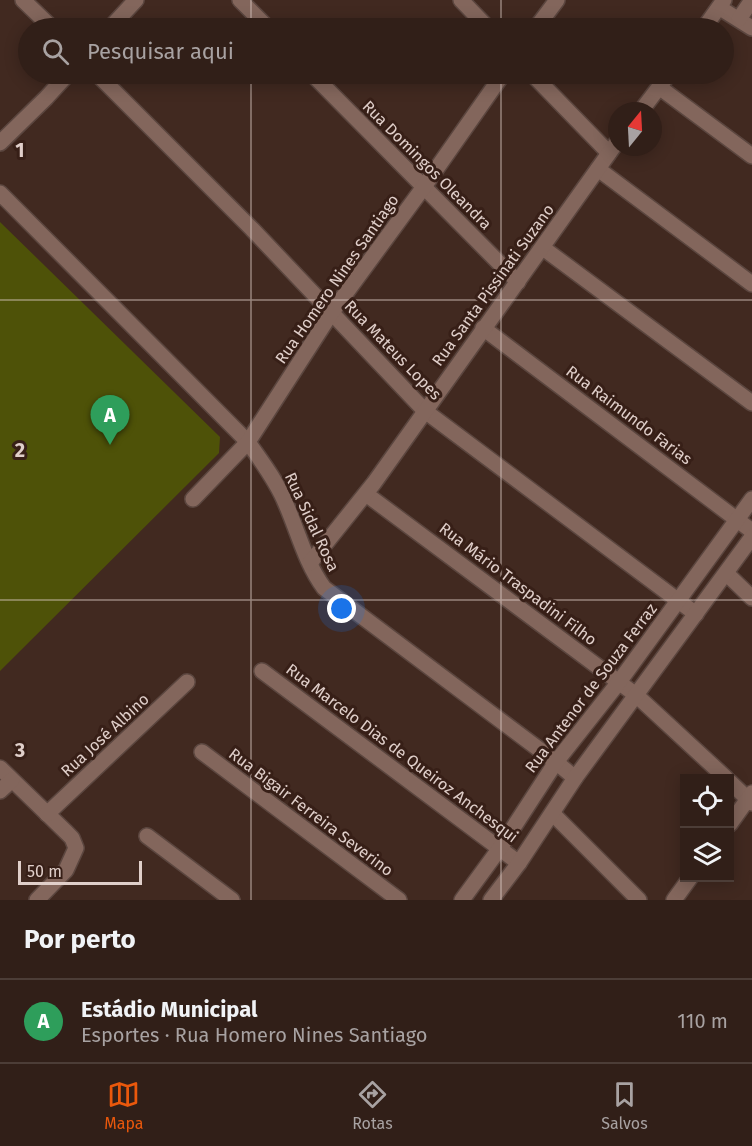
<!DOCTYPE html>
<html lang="pt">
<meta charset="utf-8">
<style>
body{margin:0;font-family:"Fira Sans",sans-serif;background:#392721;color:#f1f3f6}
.controls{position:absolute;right:18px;bottom:18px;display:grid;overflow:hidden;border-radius:0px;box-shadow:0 3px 15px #0003}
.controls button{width:54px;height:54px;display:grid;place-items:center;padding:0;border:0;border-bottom:2px solid #4c3d37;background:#311f18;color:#f1f3f6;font:30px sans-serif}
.compass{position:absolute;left:608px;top:102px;width:54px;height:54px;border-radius:50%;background:#311f18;box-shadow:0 3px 15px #0003;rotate:18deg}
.scale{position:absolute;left:18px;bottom:15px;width:124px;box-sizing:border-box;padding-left:6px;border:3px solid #e0cfca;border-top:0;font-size:16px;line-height:21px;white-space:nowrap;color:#e0cfca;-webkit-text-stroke:4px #371f17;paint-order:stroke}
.you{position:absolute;left:342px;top:609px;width:21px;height:21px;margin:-15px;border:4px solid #fff;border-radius:50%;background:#1a73e8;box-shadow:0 0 0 9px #1a73e833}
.badge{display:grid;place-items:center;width:39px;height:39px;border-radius:50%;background:#ea580c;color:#fff;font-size:20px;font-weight:700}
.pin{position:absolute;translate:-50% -50px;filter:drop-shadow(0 2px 3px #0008)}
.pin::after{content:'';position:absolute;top:32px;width:21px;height:18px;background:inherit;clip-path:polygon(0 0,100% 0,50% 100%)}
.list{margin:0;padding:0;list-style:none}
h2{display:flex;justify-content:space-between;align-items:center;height:78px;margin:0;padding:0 24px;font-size:26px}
h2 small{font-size:20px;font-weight:400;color:#a8a2a2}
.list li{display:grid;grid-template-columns:39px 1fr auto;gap:18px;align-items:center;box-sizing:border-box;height:84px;padding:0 24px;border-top:2px solid #4c3d37}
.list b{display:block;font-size:22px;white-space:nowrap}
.list p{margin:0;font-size:20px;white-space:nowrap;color:#a8a2a2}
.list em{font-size:20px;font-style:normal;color:#a8a2a2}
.icon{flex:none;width:33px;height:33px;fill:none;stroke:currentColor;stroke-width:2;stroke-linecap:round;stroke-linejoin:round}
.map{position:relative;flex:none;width:752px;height:900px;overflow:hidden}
.search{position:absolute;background:#311f18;box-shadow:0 3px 15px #0003;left:18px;right:18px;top:18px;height:66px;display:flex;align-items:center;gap:15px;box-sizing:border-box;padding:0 21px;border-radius:33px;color:#a8a2a2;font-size:22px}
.sheet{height:162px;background:#311f18}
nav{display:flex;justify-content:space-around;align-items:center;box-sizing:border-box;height:84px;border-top:2px solid #4c3d37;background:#311f18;font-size:16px;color:#a8a2a2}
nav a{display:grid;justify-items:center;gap:3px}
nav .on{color:#ea580c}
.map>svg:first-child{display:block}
.green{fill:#4e5208}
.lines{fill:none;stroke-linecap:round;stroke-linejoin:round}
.minor-casing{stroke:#5b463f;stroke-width:18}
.minor{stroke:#83665c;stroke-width:15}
.grid{fill:none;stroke:#e0cfca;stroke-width:1.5;stroke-opacity:0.55}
.labels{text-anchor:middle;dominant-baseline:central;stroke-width:6;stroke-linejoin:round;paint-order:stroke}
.street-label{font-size:16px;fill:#e0cfca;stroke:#371f17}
.grid-label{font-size:20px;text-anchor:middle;font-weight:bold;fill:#e0cfca;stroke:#371f17;stroke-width:6;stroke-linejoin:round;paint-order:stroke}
</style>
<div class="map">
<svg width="752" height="900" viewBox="0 0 752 900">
<rect width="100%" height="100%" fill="#412920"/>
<path class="green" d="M0,222L220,437L219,453L0,671Z"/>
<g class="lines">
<g class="minor-casing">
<g id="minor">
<path d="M23,0L52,28"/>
<path d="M240,0L268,28"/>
<path d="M461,0L488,28"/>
<path d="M720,8L752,28"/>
<path d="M739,19L752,0"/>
<path d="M110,28L136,0"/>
<path d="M536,28L557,0"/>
<path d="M704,28L724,0"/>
<path d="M97,74L252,229L425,411L696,614"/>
<path d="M312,74L518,282"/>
<path d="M532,74L609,153"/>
<path d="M659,87L752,156"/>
<path d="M641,111L669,74"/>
<path d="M0,143L46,98L68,74"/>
<path d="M598,169L752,284"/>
<path d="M0,193L248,442C261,461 276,480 285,502C298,531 305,562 324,588L556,762L575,778"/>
<path d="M543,248L752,403"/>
<path d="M483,328L752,531"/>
<path d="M366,494L636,695L726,778"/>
<path d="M193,499L248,442L332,312L423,188L503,74"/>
<path d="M310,563L374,483L617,142"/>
<path d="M727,574L752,598"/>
<path d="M262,671L519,863"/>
<path d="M202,752L399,900"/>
<path d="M0,768L66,832L72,838L76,848L66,870L37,900"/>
<path d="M730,782L752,803"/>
<path d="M0,791L12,780"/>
<path d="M47,814L187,682"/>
<path d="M553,814L639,900"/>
<path d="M730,824L752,793"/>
<path d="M147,836L232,900"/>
<path d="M462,900L500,848L556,762L619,682L752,499"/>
<path d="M491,900L519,863L575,778L752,537"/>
<path d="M674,900L690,878"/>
</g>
</g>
<use href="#minor" class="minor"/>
</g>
<path class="grid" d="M251,0V28M501,0V28M251,74V900M501,74V900M0,300H752M0,600H752"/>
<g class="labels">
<g class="street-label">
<text transform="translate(427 165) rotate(45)">Rua Domingos Oleandra</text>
<text transform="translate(337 279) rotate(-55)">Rua Homero Nines Santiago</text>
<text transform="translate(493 285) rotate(-54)">Rua Santa Pissinati Suzano</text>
<text transform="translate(393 350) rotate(46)">Rua Mateus Lopes</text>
<text transform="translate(629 415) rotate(37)">Rua Raimundo Farias</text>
<text transform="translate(312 522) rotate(65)">Rua Sidal Rosa</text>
<text transform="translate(518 584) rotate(37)">Rua Mário Traspadini Filho</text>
<text transform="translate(591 688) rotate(-53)">Rua Antenor de Souza Ferraz</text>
<text transform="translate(105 735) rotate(-43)">Rua José Albino</text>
<text transform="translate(402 753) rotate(37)">Rua Marcelo Dias de Queiroz Anchesqui</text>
<text transform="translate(311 812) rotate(37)">Rua Bigair Ferreira Severino</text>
</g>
</g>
<g class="grid-label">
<text x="20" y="157">1</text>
<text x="20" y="457">2</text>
<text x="20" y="757">3</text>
</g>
</svg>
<div class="controls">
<button><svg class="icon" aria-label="locate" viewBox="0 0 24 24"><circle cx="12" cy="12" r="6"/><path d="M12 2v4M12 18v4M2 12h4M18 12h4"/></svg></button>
<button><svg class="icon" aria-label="layers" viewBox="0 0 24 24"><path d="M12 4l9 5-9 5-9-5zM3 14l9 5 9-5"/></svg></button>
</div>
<svg class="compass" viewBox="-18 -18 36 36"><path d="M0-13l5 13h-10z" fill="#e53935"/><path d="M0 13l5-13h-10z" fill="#a8a2a2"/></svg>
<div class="scale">50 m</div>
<div class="you"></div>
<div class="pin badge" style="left:110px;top:445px;background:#2e9e5b">A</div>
<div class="search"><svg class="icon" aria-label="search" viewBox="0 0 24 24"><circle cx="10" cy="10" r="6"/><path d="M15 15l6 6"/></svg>Pesquisar aqui</div>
</div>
<section class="sheet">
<h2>Por perto<small></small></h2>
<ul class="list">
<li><span class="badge" style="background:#2e9e5b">A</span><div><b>Estádio Municipal</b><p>Esportes · Rua Homero Nines Santiago</p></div><em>110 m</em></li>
</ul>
</section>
<nav>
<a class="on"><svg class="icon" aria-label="map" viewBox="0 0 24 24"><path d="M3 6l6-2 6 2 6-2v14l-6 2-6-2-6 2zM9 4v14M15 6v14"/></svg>Mapa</a>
<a><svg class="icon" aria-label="directions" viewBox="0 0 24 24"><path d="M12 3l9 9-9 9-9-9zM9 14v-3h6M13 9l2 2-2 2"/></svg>Rotas</a>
<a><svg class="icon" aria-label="saved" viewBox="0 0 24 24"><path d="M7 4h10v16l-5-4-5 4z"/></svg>Salvos</a>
</nav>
